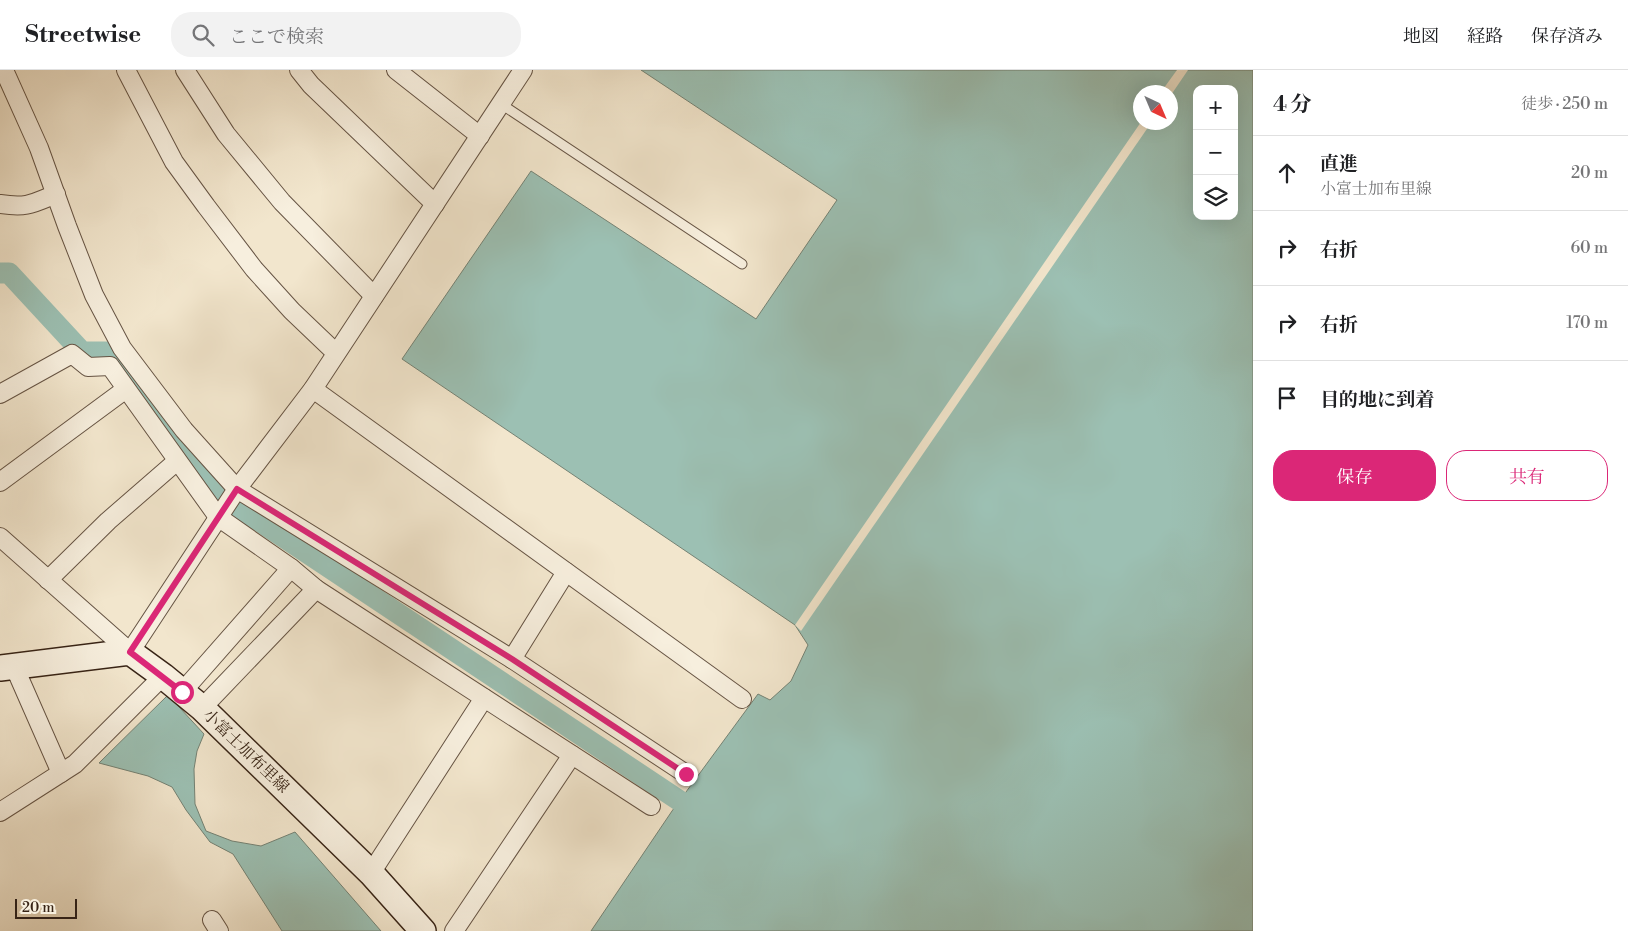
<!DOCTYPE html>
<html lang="ja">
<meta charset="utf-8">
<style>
body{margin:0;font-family:"Libre Bodoni","Noto Serif JP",serif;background:#f2f2f2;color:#202124}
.controls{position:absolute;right:15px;top:15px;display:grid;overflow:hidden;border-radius:10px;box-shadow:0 5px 20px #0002}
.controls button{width:45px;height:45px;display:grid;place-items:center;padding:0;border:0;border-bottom:1px solid #e0e0e0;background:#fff;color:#202124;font:25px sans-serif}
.compass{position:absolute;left:1133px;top:15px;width:45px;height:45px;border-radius:50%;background:#fff;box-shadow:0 5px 20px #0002;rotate:136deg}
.scale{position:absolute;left:15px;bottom:12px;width:62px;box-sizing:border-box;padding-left:5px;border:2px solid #382416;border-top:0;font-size:14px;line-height:18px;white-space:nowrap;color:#382416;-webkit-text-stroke:4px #f7efde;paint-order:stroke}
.stop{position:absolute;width:15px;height:15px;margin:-11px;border:4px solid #db2777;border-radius:50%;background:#fff}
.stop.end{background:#db2777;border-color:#fff;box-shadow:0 1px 5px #0008}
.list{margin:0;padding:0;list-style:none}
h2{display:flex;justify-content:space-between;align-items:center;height:65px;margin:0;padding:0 20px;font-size:21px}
h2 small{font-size:16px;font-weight:400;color:#757577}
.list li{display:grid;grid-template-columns:32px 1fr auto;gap:15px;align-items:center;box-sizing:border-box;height:75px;padding:0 20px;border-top:1px solid #e0e0e0}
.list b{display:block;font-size:19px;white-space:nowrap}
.list p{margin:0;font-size:16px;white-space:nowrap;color:#757577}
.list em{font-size:16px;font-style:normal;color:#757577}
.actions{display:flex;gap:10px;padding:15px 20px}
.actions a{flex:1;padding:11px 0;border:1px solid #db2777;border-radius:20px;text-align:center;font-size:18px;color:#db2777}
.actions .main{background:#db2777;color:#fff}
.icon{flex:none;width:28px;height:28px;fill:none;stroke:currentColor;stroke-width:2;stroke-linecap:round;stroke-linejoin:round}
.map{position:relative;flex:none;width:1253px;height:861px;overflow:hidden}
header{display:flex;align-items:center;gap:30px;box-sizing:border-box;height:70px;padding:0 25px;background:#fff;border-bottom:1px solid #e0e0e0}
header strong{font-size:24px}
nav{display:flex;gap:28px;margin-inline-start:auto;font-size:18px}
.search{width:350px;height:45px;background:#f2f2f2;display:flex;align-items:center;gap:12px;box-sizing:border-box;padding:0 18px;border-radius:20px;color:#757577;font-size:19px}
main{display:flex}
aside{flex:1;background:#fff}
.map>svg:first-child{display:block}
.water{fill:#9cc0b3;stroke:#748274;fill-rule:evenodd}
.pier{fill:#f2e6cd}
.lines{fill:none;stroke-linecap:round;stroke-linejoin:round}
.canal{stroke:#9cc0b3;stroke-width:21}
.service-casing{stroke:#665444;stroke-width:11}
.minor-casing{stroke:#665444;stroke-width:20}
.secondary-casing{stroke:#382416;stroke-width:28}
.service{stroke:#f7efde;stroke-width:9}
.minor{stroke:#f7efde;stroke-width:18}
.secondary{stroke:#f7efde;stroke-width:25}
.route{stroke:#db2777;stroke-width:6}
.labels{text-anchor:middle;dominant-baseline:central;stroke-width:4.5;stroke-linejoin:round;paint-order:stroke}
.street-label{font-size:16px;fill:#382416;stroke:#f7efde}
</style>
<header>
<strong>Streetwise</strong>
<div class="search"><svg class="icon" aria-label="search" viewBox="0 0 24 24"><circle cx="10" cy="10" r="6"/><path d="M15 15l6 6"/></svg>ここで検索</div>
<nav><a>地図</a><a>経路</a><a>保存済み</a></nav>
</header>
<main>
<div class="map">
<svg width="1253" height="861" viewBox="0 0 1253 861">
<rect width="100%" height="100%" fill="#f2e6cd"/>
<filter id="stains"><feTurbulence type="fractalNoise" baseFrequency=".004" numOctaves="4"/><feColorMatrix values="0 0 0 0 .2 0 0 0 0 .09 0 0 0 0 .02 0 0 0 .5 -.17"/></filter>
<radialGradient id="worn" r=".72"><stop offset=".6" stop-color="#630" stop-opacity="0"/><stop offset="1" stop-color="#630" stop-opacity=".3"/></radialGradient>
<g class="water">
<path d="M641,0H1253V861H591L672,741L758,624L770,630L791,611L808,575L795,555L402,289L531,101L756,249L837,130ZM1197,19H1234V146H1197ZM1140,22H1170V52H1140Z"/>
<path d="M168,625L204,664L197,681L194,699L195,734L206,761L232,771L261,776L295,762L381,861H282L233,784L210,772L186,740L172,717L148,706L99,693Z"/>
</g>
<g class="pier">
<path d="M1177,0H1188L1171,25L1170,22H1161Z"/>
<path d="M1141,52L1151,53L801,561L795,555Z"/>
</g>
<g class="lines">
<path class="canal" d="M0,203H9L82,282H111L216,424L259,451L692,739"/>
<g class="service-casing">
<path id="service" d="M501,34L742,194"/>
</g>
<g class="minor-casing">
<g id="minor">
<path d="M4,0L39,78L67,156L94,225L122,278L184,360L237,419L512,589L686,704"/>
<path d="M126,0L174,92L206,136L254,199L292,241L336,283"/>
<path d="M185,0L226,64L282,132L374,226"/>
<path d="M299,0L311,15L435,134"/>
<path d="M396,0L480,66"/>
<path d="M0,134C27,138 32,134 56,124"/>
<path d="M313,319L742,629"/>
<path d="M0,324L72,284L88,297L110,296L218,447L291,498L182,622"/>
<path d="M0,412L126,319"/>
<path d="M0,467L130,582L237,419L313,319L523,0"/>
<path d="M291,498L316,519"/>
<path d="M48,510L108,451L177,391"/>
<path d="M512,589L566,502"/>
<path d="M14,596L61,703"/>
<path d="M202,638L316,519L651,736"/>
<path d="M0,742L75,694L163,606"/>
<path d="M371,803L484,628"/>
<path d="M212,850L219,861"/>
<path d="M454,861L572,685"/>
</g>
</g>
<g class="secondary-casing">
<path id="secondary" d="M0,598L130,582L163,606L202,638L371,803L423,861"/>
</g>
<use href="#service" class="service"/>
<use href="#minor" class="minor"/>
<use href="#secondary" class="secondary"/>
</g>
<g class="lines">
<path class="route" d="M182,622L130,582L237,419L512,589L686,704"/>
</g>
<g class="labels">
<g class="street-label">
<text transform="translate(246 681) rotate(44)">小富士加布里線</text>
</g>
</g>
<rect width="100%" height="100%" filter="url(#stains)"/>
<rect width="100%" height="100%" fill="url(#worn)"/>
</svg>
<div class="controls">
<button>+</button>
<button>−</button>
<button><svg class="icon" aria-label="layers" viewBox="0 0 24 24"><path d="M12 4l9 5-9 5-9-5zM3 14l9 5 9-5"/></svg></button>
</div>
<svg class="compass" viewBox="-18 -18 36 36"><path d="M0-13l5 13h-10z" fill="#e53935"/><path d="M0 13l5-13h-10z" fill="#757577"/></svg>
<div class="scale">20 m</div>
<div class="stop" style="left:182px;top:622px"></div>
<div class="stop end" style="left:686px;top:704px"></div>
</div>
<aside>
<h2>4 分<small>徒歩 · 250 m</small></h2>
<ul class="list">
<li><svg class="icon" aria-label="ahead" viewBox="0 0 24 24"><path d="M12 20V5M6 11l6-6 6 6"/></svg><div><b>直進</b><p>小富士加布里線</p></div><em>20 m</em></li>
<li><svg class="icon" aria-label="right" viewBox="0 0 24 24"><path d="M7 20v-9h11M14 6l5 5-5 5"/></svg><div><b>右折</b></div><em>60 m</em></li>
<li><svg class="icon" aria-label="right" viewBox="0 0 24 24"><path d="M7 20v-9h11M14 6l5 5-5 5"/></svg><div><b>右折</b></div><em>170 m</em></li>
<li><svg class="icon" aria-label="arrive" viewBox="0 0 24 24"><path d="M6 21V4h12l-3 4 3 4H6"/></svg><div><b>目的地に到着</b></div></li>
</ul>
<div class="actions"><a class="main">保存</a><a>共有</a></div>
</aside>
</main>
